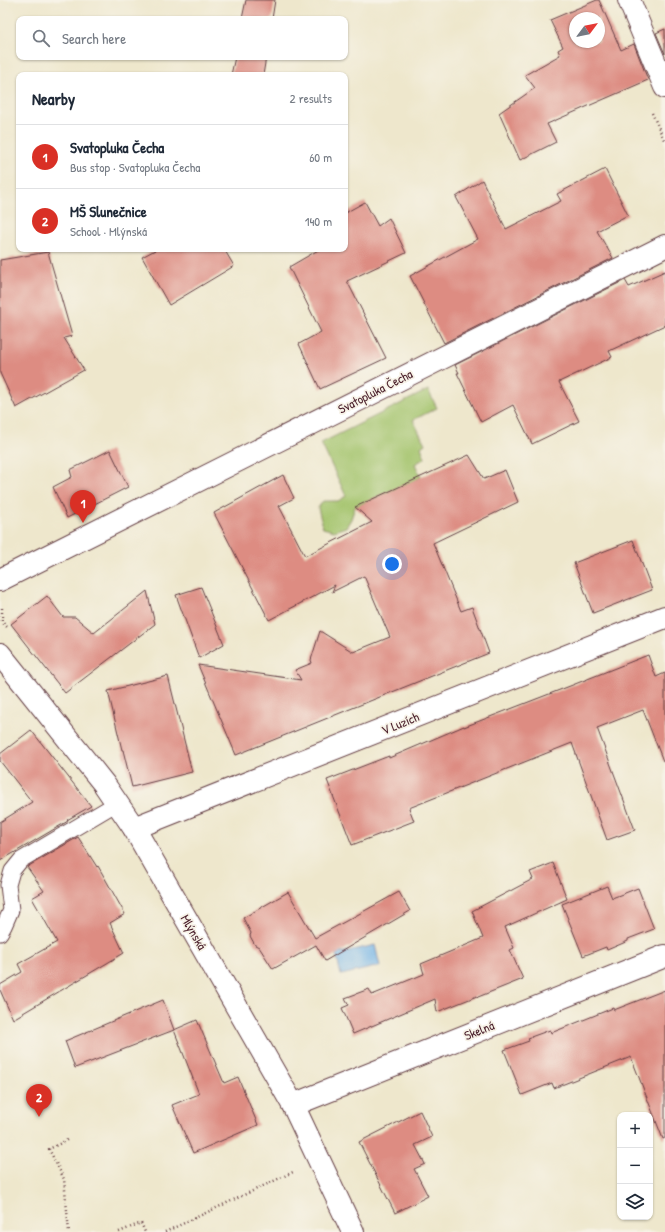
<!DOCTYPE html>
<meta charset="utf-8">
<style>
body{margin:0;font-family:"Patrick Hand",sans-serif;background:#f2f2f3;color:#1f2937}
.controls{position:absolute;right:12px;bottom:12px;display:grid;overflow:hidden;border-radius:8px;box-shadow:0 1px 3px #0004}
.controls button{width:36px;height:36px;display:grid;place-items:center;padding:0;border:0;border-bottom:1px solid #e0e1e3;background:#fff;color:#1f2937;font:20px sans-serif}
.compass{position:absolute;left:569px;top:12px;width:36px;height:36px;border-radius:50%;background:#fff;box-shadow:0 1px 3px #0004;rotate:58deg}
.you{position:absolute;left:392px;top:564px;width:14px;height:14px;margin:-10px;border:3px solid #fff;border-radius:50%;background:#1a73e8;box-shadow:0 0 0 6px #1a73e833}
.badge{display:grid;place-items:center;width:26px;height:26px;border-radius:50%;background:#d93025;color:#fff;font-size:13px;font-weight:700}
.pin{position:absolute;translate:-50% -33px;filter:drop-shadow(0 1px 2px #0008)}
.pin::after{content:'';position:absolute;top:21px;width:14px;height:12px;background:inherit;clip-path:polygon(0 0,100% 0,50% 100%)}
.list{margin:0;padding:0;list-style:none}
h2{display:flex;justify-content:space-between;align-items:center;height:52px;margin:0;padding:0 16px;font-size:17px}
h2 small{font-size:13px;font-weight:400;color:#747a83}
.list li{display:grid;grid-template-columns:26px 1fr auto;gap:12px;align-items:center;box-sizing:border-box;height:64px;padding:0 16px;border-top:1px solid #e0e1e3}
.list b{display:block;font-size:15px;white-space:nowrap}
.list p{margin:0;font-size:13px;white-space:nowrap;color:#747a83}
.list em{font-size:13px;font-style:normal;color:#747a83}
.icon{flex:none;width:22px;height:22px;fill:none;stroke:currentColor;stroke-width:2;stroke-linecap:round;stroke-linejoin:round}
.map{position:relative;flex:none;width:665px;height:1232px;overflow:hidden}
.search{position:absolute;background:#fff;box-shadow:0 1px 3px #0004;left:16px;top:16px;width:332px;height:44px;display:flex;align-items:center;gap:10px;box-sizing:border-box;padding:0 14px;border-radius:8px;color:#747a83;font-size:15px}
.panel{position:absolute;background:#fff;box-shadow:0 1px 3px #0004;left:16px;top:72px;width:332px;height:180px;border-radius:8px}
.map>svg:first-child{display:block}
.green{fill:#a4c46d;stroke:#77724c}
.water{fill:#72b3e6;stroke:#5e6988}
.building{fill:#dd8c82;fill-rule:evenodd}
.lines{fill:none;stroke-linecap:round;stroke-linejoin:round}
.lane-casing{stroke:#633d43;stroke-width:17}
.street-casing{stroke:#633d43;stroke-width:24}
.path{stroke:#633d43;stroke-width:2.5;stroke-dasharray:1 3;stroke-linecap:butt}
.lane{stroke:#fff;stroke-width:15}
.street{stroke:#fff;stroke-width:22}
.labels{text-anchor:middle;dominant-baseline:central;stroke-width:3.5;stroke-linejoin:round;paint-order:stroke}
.street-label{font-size:13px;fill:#4a1f2b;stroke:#f7f3e8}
</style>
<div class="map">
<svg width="665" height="1232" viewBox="0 0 665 1232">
<rect width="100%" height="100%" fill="#f7f3e8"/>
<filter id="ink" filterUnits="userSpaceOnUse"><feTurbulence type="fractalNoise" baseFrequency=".025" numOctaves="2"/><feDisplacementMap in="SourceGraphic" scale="8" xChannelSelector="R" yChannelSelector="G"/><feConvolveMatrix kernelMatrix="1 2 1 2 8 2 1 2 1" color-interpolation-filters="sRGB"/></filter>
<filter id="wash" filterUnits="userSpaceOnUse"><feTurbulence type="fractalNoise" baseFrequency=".012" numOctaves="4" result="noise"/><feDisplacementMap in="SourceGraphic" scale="16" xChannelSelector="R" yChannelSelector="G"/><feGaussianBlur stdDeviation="0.9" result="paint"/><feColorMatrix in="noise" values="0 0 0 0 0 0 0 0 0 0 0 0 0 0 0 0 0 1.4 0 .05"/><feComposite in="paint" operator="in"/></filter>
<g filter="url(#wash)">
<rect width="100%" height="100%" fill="#eee7cc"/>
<path class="green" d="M428,390L437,408L413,420L425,444L421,447L425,458L415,464L421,477L355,507L351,519L346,527L334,531L323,528L318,508L323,501H338L346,496L321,443Z"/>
<path class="water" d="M375,945L380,966L341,975L336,954Z"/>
<g id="blocks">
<g class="building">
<path d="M246,0H275L272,19H242Z"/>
<path d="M597,0H599L621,50L634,44L648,80L547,124L556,142L520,160L499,113L535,88L525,75L560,55L558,50L563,47L550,20ZM575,18H599V42H575Z"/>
<path d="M665,29V54L656,33Z"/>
<path d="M235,57H266L263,75H231Z"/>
<path d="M605,169L628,215L597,231L613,258L444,343L410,276L478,239L456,197L482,180L506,229L561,201L557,194Z"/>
<path d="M365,202L378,226L389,218L406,253L347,281L386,358L320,389L299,344L321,332L289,267L320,249H345V213Z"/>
<path d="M157,249H224L234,266L169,305L142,257Z"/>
<path d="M48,252L72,336L64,338L84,370L16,408L0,373V260Z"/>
<path d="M665,271V325L609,351L612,357L559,382L579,421L532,444L513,405L481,422L457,373H459L455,365L625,280L629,287Z"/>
<path d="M110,450L128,487L67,518L53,487L72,477L70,470Z"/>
<path d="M469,455L484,479L505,470L518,502L433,543L461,611L472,607L489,653L236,755L198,665L301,680L295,670L312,663L311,660L320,631L353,652L390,637L364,576L332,592L335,585L269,620L214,513L283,475L294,498L279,506L305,556L372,522L355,507Z"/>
<path d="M633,540L652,590L593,613L574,563Z"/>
<path d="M201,587L224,644L199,658L176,595Z"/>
<path d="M147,591L155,624L65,693L11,624L47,596L63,617H75L94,633Z"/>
<path d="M648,655L656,677L665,673V761H663L643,710L597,728L635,830L607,840L572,743L409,808L414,821L352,845L327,780L389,756V758L464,726V727L570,686Z"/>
<path d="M168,676L192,772L132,787L123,750H122L108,691Z"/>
<path d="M31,730L91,806L67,820L68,821L0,861V822L32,802L0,761V754Z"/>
<path d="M78,837L97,867L98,866L125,914L110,923L124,953L13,1019L0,990V985L22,972L18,964L57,942L32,898L44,891L27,867Z"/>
<path d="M553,863L567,899L505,927L514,948L510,950L523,979L478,997L477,996L437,1012L435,999L353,1034L342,1008L349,1005L345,998L369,989L372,995L424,974L421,964L483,938L472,911L533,879L530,872Z"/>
<path d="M607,886L612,898L638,888L654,929L628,939V941L607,950L606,947L583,956L562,904Z"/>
<path d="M288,892L315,938L399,892L410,911L325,961L316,945L273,969L259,947L255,945L250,936L251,933L243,918Z"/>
<path d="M665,990V1138L663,1139L631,1057L554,1088L552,1083L522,1095L504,1050L529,1041L528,1038L550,1030L551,1033L613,1008L614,1010Z"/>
<path d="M163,1000L174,1030L75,1068L65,1041Z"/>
<path d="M197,1020L224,1083L238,1077L258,1125L193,1153L172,1105L199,1094L174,1030Z"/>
<path d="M420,1111L432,1137L415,1145L425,1164L414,1169L428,1196L395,1213L359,1142Z"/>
</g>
</g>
</g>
<g filter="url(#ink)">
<use href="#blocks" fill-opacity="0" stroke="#633d43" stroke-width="1"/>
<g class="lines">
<g class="lane-casing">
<path id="lane" d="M0,933L4,926L11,910L8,885L12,871L21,860L117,803"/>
</g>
<g class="street-casing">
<g id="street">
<path d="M629,0L665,87"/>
<path d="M0,580L665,246"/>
<path d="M0,654L104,784L134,828L293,1105L353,1232"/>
<path d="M134,828L665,617"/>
<path d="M293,1105L665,956"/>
</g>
</g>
<g class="path">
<path d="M652,113L665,142"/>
<path d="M2,608V622L7,627"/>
<path d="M67,1140L49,1149L64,1179L69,1232"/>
<path d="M119,1232L141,1223L145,1232"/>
<path d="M165,1232L293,1172"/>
</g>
<use href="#lane" class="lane"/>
<use href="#street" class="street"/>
</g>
</g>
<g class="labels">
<g class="street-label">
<text transform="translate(375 391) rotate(-27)">Svatopluka Čecha</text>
<text transform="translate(400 723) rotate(-22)">V Luzích</text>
<text transform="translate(194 932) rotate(60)">Mlýnská</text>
<text transform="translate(479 1030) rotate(-22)">Skelná</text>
</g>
</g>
</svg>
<div class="controls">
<button>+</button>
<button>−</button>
<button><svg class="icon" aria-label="layers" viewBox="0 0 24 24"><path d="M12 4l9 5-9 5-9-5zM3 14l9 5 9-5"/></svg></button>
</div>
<svg class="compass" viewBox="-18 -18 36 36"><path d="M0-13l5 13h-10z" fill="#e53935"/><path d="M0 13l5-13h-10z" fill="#747a83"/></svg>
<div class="you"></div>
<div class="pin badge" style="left:83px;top:523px">1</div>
<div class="pin badge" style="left:39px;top:1117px">2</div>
<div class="search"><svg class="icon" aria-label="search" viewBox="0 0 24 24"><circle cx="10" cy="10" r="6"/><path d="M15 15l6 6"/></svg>Search here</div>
<section class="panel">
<h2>Nearby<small>2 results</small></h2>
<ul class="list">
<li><span class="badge">1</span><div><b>Svatopluka Čecha</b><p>Bus stop · Svatopluka Čecha</p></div><em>60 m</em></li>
<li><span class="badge">2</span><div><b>MŠ Slunečnice</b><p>School · Mlýnská</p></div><em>140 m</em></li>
</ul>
</section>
</div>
